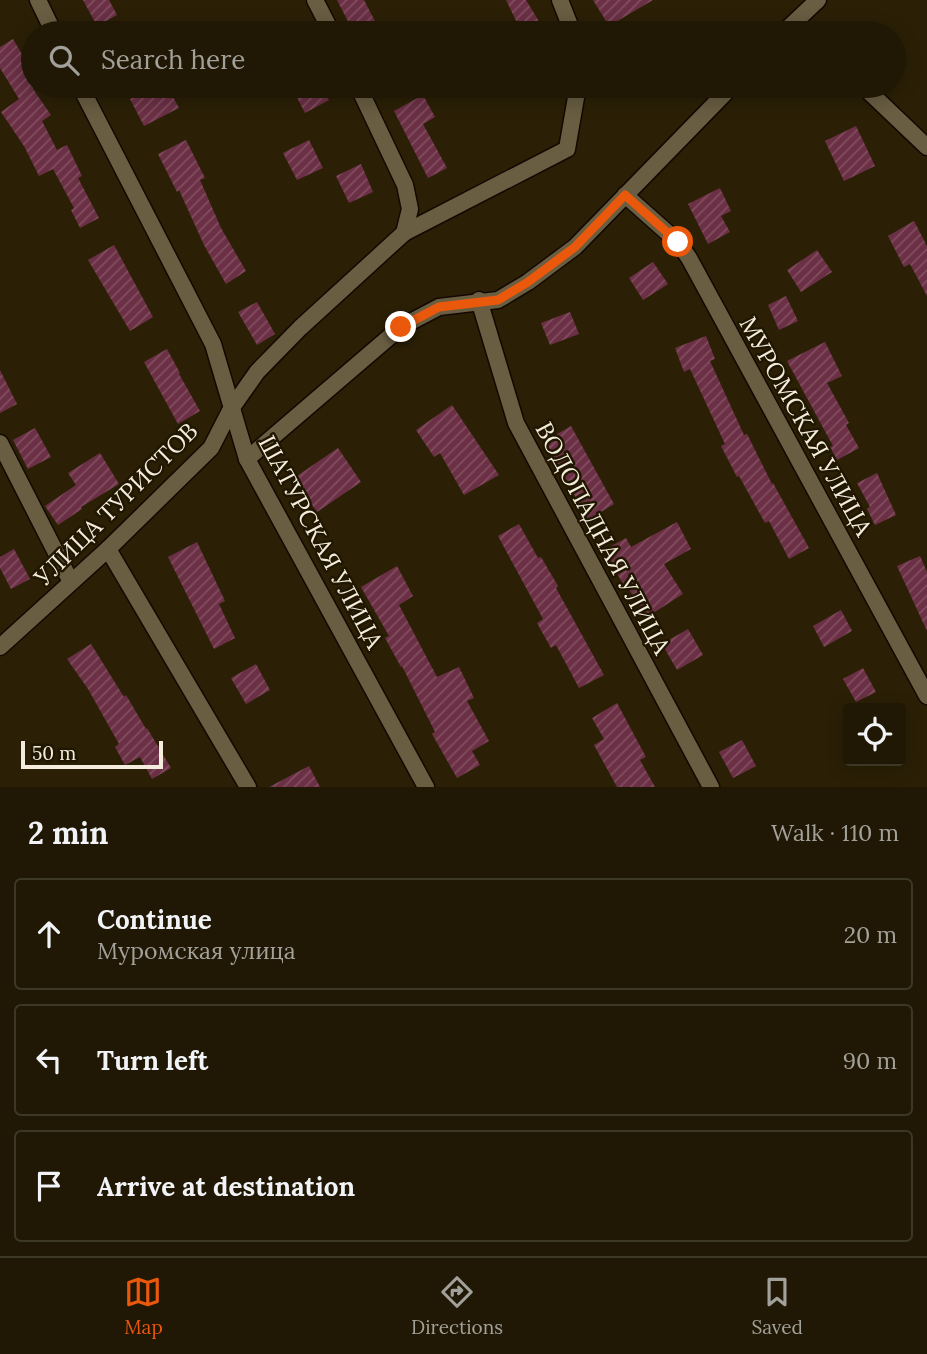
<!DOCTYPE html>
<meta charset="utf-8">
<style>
body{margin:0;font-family:Lora,serif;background:#28210e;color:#f1f3f6}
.controls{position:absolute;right:21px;bottom:21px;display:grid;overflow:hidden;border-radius:7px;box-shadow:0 4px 18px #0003}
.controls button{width:63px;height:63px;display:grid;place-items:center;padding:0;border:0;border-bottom:2px solid #3d3726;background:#201804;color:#f1f3f6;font:35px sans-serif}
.scale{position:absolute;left:21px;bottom:18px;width:142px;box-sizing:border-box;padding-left:7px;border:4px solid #f4edde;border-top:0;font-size:19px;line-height:24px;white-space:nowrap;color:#f4edde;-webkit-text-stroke:5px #211700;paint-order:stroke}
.stop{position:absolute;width:21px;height:21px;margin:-16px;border:5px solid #ea580c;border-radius:50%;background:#fff}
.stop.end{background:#ea580c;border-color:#fff;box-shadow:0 2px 7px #0008}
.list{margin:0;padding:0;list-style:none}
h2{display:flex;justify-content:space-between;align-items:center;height:91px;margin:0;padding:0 28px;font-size:30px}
h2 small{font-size:23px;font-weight:400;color:#a2a09a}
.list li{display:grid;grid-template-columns:46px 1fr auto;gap:21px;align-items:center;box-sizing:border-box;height:112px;margin:0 14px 14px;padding:0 14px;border:2px solid #3d3726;border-radius:7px}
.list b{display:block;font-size:26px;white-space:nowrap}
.list p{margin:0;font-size:23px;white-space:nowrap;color:#a2a09a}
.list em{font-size:23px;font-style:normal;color:#a2a09a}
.icon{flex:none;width:38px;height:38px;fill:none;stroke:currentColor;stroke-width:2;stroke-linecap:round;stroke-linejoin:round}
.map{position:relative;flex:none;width:927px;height:787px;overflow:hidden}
.search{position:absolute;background:#201804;box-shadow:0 4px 18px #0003;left:21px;right:21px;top:21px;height:77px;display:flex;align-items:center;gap:18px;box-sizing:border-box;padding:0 24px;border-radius:38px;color:#a2a09a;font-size:26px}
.sheet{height:469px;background:#201804}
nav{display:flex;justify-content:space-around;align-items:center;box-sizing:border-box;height:98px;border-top:2px solid #3d3726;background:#201804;font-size:19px;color:#a2a09a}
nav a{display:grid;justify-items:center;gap:4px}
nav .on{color:#ea580c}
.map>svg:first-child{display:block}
.building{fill:url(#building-hatch)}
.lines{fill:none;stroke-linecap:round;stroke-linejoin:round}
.minor-casing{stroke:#130900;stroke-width:19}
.minor{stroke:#695d42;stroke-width:16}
.route{stroke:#ea580c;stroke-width:9}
.labels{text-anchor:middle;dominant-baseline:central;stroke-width:5;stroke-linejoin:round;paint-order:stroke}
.street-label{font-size:24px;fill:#f4edde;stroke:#211700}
</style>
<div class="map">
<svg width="927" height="787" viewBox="0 0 927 787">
<defs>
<pattern id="building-hatch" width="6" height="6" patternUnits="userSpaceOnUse" patternTransform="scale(1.75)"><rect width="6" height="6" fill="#6b3045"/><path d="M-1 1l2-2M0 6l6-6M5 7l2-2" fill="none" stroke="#814e5f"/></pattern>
</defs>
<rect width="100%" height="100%" fill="#2b2006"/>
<g class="building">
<path d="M83,0H109L117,15L97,26Z"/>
<path d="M337,0H364L377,25L362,33H354Z"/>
<path d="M506,0H526L546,33H522Z"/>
<path d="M593,0H653L609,26Z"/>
<path d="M13,39L33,73V89L51,115L42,121L57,150L67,145L82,176L78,178L99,218L80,228L71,210L74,208L53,169L39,176L24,146L1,112L19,99L0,68V47Z"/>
<path d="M156,86H167L179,108L144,126L130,99Z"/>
<path d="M305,86H321L329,100L305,113L294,92Z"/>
<path d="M423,95L435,117L423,124L447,168L428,178L394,111Z"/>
<path d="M856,126L875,166L844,181L825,141Z"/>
<path d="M186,140L205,178L200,180L221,228L246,271L226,284L204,245L179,190L177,192L158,154Z"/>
<path d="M309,140L323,168L297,180L283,153Z"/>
<path d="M361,164L373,192L349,203L336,176Z"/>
<path d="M720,188L731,211L721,216L730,232L708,244L688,204Z"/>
<path d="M914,221L927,246V296L910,264L904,267L888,236Z"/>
<path d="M114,245L153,317L130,331L88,260Z"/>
<path d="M817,250L832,272L801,292L787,270Z"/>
<path d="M653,262L668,284L643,300L629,278Z"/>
<path d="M786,296L798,321L779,330L768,305Z"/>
<path d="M257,302L275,334L257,345L238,312Z"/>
<path d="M570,312L579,334L550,345L541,323Z"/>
<path d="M706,336L715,359L710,361L744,435L747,434L772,484L773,483L809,548L789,559L769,521L765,523L739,476L737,477L721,446L725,444L690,369L684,372L675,348Z"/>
<path d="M825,342L842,376L827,383L849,423L846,425L859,448L837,460L830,447L833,446L787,361Z"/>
<path d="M167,349L180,373L179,374L200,411L178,424L144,362Z"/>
<path d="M0,370L17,404L0,413Z"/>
<path d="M452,405L499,475L464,495L440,453L434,457L416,430Z"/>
<path d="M571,426L614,504L588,520L545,441Z"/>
<path d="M35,428L51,457L28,469L13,440Z"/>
<path d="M338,448L361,482L317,512L294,478Z"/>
<path d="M100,453L119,484L81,507L82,509L58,525L45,506L76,485L68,473Z"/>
<path d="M877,473L896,515L875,525L867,509L870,507L857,483Z"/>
<path d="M677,522L691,549L664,564L683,594L647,617L626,585L624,586L604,550L626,538L631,547Z"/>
<path d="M519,524L538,558L541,557L558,586L556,588L604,675L579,688L556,645L551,648L537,623L543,619L498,536Z"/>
<path d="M197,542L225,601L219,604L235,638L214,649L168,557Z"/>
<path d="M14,549L30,579L11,589L0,568V557Z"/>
<path d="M920,556L927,572V631L897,566Z"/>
<path d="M397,566L413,596L399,605L437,677L459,667L474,698L467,701L489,741L472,751L480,765L457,778L432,734L435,732L402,666L401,667L385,638L389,636L361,587Z"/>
<path d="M841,610L852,631L824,647L813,626Z"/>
<path d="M688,629L703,655L677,670L662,644Z"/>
<path d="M91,644L124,697L126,695L146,729L147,728L171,768L152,779L140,757L125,765L115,747L119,744L88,689L67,659Z"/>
<path d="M256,664L270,690L246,704L231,678Z"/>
<path d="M863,668L876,692L856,702L843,679Z"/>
<path d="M617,703L646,757L640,760L655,787H617L594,745L604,739L592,718Z"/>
<path d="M742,740L756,766L733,778L719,752Z"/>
<path d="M309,766L320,787H269Z"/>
</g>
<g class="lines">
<g class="minor-casing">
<g id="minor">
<path d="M38,0L54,33"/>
<path d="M315,0L332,33"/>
<path d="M560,0L573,33"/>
<path d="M783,33L818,0"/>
<path d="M80,86L213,344L247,459L426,787"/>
<path d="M358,86L405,185L410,209L404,233"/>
<path d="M863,86L927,147"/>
<path d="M625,195L678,242L689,258L927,696"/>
<path d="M479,300L516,423L711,787"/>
<path d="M0,443L71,582"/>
<path d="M247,459L401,327L439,307L498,300L528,282L575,247L732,86"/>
<path d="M108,549L248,787"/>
<path d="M0,647L108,549L211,448L231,409L257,372L300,328L404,233L567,149L578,86"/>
</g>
</g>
<use href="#minor" class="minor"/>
</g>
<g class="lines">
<path class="route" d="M401,327L439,307L498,300L528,282L575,247L625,195L678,242"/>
</g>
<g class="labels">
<g class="street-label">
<text transform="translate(806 426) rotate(61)">МУРОМСКАЯ УЛИЦА</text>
<text transform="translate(116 504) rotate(-45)">УЛИЦА ТУРИСТОВ</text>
<text transform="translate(603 538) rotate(62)">ВОДОПАДНАЯ УЛИЦА</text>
<text transform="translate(321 542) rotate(62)">ШАТУРСКАЯ УЛИЦА</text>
</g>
</g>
</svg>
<div class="controls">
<button><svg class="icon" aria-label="locate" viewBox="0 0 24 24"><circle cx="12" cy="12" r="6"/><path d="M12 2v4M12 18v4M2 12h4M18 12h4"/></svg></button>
</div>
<div class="scale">50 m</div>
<div class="stop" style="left:678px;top:242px"></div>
<div class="stop end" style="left:401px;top:327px"></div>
<div class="search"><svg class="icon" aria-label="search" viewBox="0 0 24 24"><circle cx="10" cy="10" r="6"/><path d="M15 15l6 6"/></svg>Search here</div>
</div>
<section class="sheet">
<h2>2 min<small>Walk · 110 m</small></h2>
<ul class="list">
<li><svg class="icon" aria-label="ahead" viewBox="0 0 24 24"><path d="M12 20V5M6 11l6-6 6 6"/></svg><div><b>Continue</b><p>Муромская улица</p></div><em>20 m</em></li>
<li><svg class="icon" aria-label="left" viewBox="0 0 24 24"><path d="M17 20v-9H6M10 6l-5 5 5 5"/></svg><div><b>Turn left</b></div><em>90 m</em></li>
<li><svg class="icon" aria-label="arrive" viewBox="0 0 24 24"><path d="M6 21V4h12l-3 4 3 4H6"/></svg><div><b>Arrive at destination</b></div></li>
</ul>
</section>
<nav>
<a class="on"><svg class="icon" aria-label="map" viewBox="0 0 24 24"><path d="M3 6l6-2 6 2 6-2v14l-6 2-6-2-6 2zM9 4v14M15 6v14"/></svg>Map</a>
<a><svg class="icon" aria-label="directions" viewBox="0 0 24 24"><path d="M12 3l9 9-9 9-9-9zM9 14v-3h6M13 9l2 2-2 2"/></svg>Directions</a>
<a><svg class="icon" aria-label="saved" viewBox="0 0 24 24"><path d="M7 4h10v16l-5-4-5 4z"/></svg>Saved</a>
</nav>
